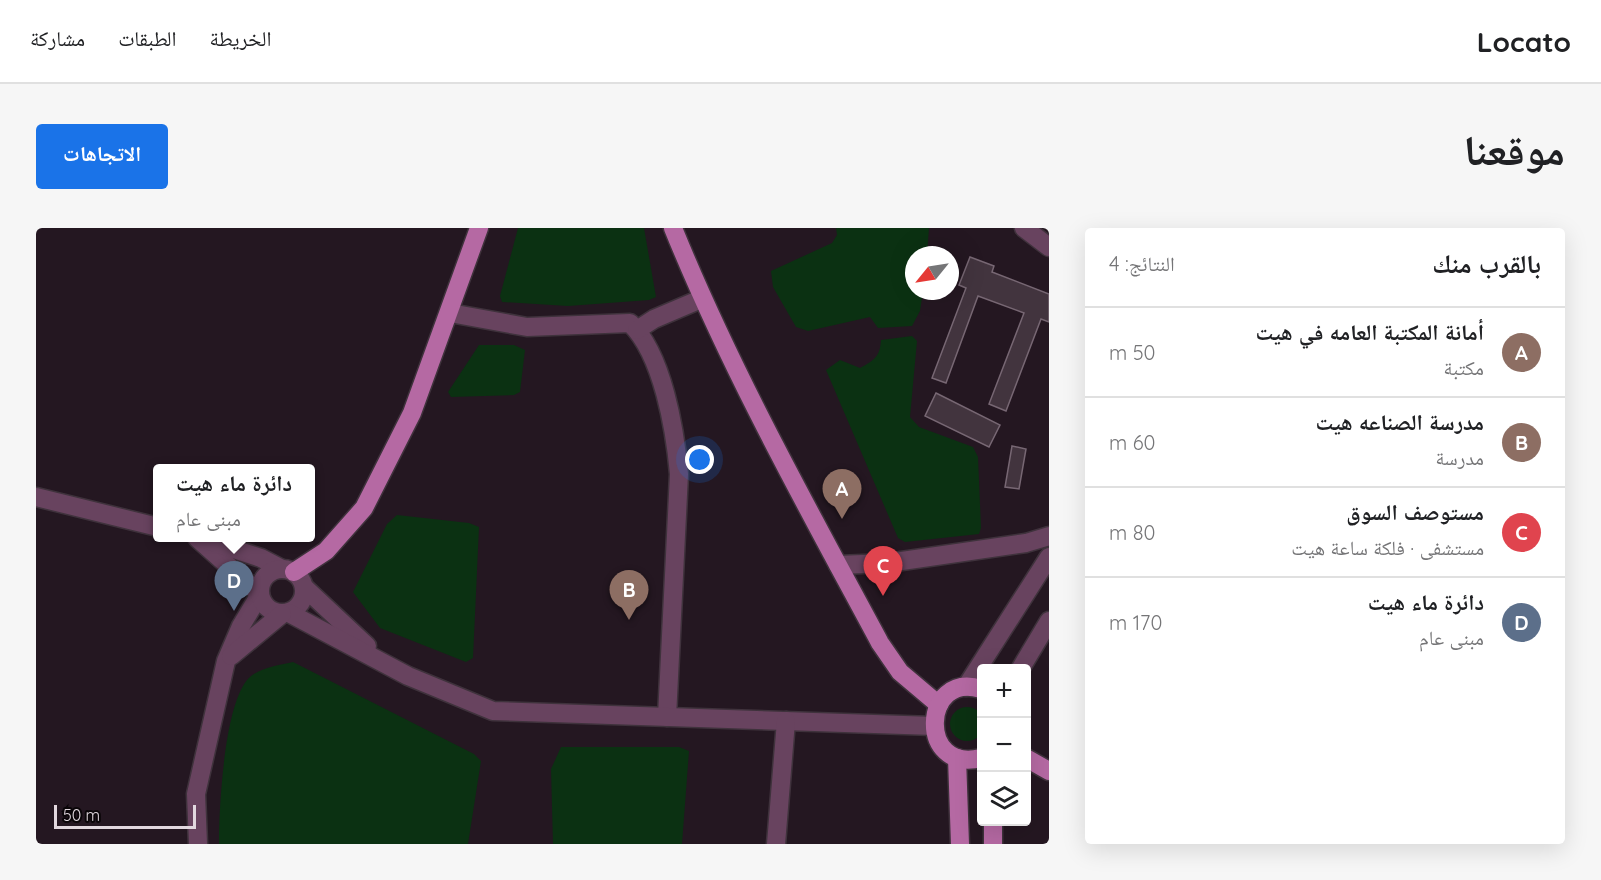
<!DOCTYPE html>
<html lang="ar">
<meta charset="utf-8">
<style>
body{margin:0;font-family:Quicksand,"Noto Naskh Arabic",sans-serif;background:#f6f6f6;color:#202124;direction:rtl}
.controls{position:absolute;right:18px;bottom:18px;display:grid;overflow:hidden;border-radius:6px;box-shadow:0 6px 24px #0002}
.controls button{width:54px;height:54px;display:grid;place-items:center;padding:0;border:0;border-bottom:2px solid #e0e0e0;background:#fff;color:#202124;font:30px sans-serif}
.compass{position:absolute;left:869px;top:18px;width:54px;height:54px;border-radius:50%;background:#fff;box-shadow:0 6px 24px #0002;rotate:240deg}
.scale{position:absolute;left:18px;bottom:15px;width:142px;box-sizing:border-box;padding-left:6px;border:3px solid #e2d8df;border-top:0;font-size:16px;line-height:21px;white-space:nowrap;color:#e2d8df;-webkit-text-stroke:4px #0a0508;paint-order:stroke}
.you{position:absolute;left:664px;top:232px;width:21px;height:21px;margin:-15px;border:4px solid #fff;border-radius:50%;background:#1a73e8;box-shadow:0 0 0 9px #1a73e833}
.badge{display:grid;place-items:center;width:39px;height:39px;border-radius:50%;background:#1a73e8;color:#fff;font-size:20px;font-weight:700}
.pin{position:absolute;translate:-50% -50px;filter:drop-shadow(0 2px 3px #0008)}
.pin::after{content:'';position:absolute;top:32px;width:21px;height:18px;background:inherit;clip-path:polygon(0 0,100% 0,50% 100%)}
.popup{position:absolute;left:117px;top:236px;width:162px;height:78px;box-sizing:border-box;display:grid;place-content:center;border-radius:6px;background:#fff;filter:drop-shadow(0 2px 4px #0005);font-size:20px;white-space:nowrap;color:#757577}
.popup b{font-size:22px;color:#202124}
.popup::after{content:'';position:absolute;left:50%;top:100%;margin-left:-12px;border:12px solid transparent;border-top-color:#fff}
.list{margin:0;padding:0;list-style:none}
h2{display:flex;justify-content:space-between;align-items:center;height:78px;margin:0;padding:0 24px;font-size:26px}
h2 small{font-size:20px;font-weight:400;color:#757577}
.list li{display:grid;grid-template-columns:39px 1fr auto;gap:18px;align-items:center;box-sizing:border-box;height:90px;padding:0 24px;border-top:2px solid #e0e0e0}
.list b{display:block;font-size:22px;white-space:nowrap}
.list p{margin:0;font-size:20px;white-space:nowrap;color:#757577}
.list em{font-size:20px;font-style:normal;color:#757577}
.icon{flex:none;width:33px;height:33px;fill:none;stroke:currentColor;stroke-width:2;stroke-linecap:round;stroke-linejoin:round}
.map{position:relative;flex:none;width:1013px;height:616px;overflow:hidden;direction:ltr;border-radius:6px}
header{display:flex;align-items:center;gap:36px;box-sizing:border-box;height:84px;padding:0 30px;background:#fff;border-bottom:2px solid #e0e0e0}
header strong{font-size:28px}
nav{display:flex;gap:33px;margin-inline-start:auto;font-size:21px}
.intro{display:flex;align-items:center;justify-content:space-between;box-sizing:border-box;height:144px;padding:0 36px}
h1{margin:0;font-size:42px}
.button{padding:15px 27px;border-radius:6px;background:#1a73e8;color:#fff;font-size:21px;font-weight:700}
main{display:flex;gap:36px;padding:0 36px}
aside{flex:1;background:#fff;border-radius:6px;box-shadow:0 6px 24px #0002}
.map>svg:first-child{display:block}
.green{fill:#0b3112}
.building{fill:#42343e;stroke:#776773;stroke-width:1.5}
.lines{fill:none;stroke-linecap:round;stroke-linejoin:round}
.minor-casing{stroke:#3f323c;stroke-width:21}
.major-casing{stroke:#3f323c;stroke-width:21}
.minor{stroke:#68435f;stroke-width:18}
.major{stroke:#b569a3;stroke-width:18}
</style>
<header>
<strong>Locato</strong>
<nav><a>الخريطة</a><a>الطبقات</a><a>مشاركة</a></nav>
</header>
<div class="intro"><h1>موقعنا</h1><a class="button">الاتجاهات</a></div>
<main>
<aside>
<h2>بالقرب منك<small>النتائج: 4</small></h2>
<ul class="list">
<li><span class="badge" style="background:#8d6e63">A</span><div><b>أمانة المكتبة العامه في هيت</b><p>مكتبة</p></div><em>50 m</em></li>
<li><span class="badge" style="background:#8d6e63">B</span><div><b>مدرسة الصناعه هيت</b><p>مدرسة</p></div><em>60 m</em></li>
<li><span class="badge" style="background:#e0444e">C</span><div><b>مستوصف السوق</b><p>مستشفى · فلكة ساعة هيت</p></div><em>80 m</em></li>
<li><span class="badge" style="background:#5c6f8a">D</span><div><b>دائرة ماء هيت</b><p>مبنى عام</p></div><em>170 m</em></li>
</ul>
</aside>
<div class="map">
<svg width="1013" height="616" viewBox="0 0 1013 616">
<rect width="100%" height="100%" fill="#241721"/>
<g class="green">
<path d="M482,0H608L620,69L613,72L532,78L466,74L464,68Z"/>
<path d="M800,0H893L891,27H878V63H887L884,83L876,98L842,100L834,89L772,103L760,99L737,59L735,43L796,15L801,7Z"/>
<path d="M876,108L881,113L874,189L883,199L937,219L942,229L945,300L943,306L869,314L862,310L790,142L804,132L824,140C839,132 844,128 845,112Z"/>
<path d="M443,117H478L489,122L484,164L478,167L415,169L412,164Z"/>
<path d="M361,287L433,295L443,299L437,430L430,434L344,400L317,364L351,296Z"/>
<path d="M257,434L438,526L445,533L432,616H183C183,580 188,480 211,452C221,440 243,437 257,434Z"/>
<circle cx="931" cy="496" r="17"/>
<path d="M525,519H643L653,523L646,616H517L515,541Z"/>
</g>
<g class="building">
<path d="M934,29L958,38L956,44L1013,66V94L1005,91L970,183L953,176L988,85L942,68L910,155L896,150L930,60L923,57Z"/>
<path d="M900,165L964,197L953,219L889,188Z"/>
<path d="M976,218L990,221L983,261L969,259Z"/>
</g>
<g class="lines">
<g class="minor-casing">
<g id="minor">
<path d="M988,0L1013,19"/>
<path d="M414,85L491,99L594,95C627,127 639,202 643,246L631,489"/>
<path d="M601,102L618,91L665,71"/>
<path d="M0,269L122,299"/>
<path d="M161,310L224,366L205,398L190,433L160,566L162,616"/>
<path d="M167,311L225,330L246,341"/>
<path d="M802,337L852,335L990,315L1013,308"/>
<circle cx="246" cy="363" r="22"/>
<path d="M268,359L331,418"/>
<path d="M253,385L372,448L457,483L898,498"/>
<path d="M195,428L246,386"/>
<path d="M985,440L1013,393"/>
<path d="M930,459L1013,329"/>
<path d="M740,616L750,493"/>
</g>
</g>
<g class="major-casing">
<g id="major">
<path d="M637,0C695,143 771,279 844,415L864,444L903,477"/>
<path d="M258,344L290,323L328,280L376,185L443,0"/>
<path d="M945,461C886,442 881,546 945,530"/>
<path d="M921,530L924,616"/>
<path d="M990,530L1013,543"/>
<path d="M957,594V616"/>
</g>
</g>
<use href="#minor" class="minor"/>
<use href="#major" class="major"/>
</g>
</svg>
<div class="controls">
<button>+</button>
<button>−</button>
<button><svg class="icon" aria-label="layers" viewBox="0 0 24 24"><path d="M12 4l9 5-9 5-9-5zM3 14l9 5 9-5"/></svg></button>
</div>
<svg class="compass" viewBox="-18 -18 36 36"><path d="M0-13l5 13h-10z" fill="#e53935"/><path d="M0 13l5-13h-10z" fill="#757577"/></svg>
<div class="scale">50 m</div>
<div class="you"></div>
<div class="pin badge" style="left:806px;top:291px;background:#8d6e63">A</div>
<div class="pin badge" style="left:593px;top:392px;background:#8d6e63">B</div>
<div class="pin badge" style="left:847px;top:368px;background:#e0444e">C</div>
<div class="pin badge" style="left:198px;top:383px;background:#5c6f8a">D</div>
<div class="popup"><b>دائرة ماء هيت</b>مبنى عام</div>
</div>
</main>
